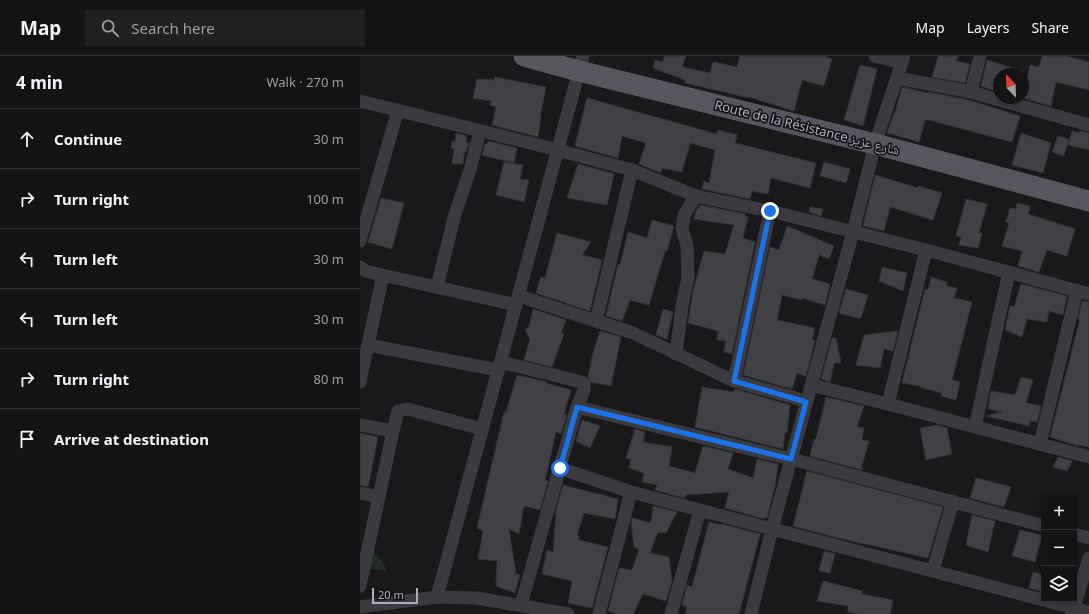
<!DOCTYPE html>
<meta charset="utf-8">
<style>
body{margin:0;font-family:"Noto Sans","Noto Naskh Arabic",sans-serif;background:#202022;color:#f1f3f6}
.controls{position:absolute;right:12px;bottom:12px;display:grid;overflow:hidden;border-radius:0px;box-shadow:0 2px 6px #0003}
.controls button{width:36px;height:36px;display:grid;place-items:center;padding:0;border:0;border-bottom:1px solid #323234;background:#131314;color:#f1f3f6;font:20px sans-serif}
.compass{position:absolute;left:633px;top:12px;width:36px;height:36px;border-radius:50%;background:#131314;box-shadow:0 2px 6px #0003;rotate:337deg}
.scale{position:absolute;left:12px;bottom:10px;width:46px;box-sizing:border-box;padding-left:4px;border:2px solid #abadba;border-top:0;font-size:11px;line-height:14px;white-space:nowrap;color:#abadba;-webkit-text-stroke:3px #141416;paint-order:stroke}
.stop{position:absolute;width:12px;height:12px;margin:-9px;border:3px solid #1a73e8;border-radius:50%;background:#fff}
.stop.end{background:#1a73e8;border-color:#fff;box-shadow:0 1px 4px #0008}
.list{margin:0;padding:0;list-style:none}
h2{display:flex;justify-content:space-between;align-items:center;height:52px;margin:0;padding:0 16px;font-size:17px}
h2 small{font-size:13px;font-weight:400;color:#9d9ea0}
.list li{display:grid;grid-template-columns:26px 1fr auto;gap:12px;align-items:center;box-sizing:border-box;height:60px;padding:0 16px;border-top:1px solid #323234}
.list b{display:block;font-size:15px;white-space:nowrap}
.list em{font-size:13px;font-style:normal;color:#9d9ea0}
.icon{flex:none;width:22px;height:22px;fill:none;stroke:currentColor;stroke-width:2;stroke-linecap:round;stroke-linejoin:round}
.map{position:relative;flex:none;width:729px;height:558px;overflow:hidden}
header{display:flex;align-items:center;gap:24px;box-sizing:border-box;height:56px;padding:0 20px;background:#131314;border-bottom:1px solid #323234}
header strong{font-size:19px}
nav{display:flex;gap:22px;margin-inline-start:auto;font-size:14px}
.search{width:280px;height:36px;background:#202022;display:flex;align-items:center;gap:10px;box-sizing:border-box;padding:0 14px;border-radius:0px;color:#9d9ea0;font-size:15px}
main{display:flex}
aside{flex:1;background:#131314}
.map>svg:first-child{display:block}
.green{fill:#232b25}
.building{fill:#404145;stroke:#333337}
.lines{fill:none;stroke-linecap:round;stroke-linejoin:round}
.street{stroke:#3a3a40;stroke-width:13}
.primary{stroke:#56565f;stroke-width:21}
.route{stroke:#1a73e8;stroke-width:5}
.labels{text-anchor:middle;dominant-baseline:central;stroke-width:3.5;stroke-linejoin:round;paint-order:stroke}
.street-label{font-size:13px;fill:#abadba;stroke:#141416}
</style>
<header>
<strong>Map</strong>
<div class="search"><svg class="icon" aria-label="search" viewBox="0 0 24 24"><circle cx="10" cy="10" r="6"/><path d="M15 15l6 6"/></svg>Search here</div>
<nav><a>Map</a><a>Layers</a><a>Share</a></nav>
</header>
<main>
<aside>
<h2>4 min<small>Walk · 270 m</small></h2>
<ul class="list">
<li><svg class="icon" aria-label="ahead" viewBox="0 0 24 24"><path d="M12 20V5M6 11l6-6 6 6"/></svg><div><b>Continue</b></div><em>30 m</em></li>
<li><svg class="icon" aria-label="right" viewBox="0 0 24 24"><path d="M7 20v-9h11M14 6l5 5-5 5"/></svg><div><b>Turn right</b></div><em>100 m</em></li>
<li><svg class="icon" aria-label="left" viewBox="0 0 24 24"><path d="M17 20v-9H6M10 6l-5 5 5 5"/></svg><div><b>Turn left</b></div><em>30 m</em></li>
<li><svg class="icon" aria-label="left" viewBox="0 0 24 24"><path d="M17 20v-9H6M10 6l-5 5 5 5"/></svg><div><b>Turn left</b></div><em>30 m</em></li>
<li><svg class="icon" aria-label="right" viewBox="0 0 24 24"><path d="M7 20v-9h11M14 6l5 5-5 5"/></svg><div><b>Turn right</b></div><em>80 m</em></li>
<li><svg class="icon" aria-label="arrive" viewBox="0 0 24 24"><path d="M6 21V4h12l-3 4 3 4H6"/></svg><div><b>Arrive at destination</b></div></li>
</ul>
</aside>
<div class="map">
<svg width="729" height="558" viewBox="0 0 729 558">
<rect width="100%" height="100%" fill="#19191b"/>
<path class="green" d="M11,495C18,501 25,505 26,515L13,513L8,515L0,509V498Z"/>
<g class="building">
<path d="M305,0H326L322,11L350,17L353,6L377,11L380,0H464L472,3L464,30L442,24L434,55L389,41V42L325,27V24L293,12L295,4L302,6Z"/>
<path d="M578,0H598L596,5L610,8L605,27L572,21Z"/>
<path d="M682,0H706L729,6V34L696,26L691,50L663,42L670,9L679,11Z"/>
<path d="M627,4L662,15V18H639V36L621,30Z"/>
<path d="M500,9L517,13L503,70L484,64Z"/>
<path d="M135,21L186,31L180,61H181L178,81L132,69L136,51L130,49L131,45L113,42L117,23L134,24Z"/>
<path d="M542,31L568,37V36L609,44L660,60L652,86L569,64H565L559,86L527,77L534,57H535Z"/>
<path d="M227,42L357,78L358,74L377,79L375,87L456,107L450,132L411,122L408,138L392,135L390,143L342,133L344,125L349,127L355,94L330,87L322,116L302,112L301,117L279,108L286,87L262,80L258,102L215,90Z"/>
<path d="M712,75L719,77V75L729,77V94L708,89Z"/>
<path d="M96,77L107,80L106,86L109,87L106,96L105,95L103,108H92L94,93L91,92L92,85L95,86Z"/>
<path d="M661,77L691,87L683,117L652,109Z"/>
<path d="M698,80L709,83L704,100L692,96Z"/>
<path d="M128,85L157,92L154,107L122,99L125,88H127Z"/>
<path d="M144,106L163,109L160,123L169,124L164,146L136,139Z"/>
<path d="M464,106L490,113L486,127L460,120Z"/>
<path d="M218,108L254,118L247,149L207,142Z"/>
<path d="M515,119L558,132L559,130L582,137L573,164L530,151L524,175L503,170Z"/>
<path d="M21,142L44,147L32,193L8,186Z"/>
<path d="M606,143L627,148L619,177H622L618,192L599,189L601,181L596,180Z"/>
<path d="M657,147L670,150L668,158L715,173L707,200L687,194L679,216L658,210L662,195L642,190L649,167L646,166L650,152L656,153Z"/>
<path d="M340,149L386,158L385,160L388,161L383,182L395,186L372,298L364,296L366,285L357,284L358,275L328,267L333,235L344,195L365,198L374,169L334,163L336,155Z"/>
<path d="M450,151L463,153L461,160L449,156Z"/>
<path d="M292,164L314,170L307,195H305L289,249L270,244L262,265L246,260L258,208L260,209L268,176L287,182Z"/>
<path d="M427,170L474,190L469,203L459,199L452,223L470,228L465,249L442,242V244L422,239L417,264L455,272L452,284H455L446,320L437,317L432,333L383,319L410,191L419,194Z"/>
<path d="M197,177L231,186L222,199L242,204L230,255L176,237L181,221L185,222Z"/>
<path d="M522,211L547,217L543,235L519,225Z"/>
<path d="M571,221L587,226L586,230L597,232L594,242L612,246L592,324L600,326L596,344L581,340L582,337L559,331L560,330L542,327L565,233L568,234Z"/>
<path d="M661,228L707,240L703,259L689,255L687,266L667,263L662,281L645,274L650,250L654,251Z"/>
<path d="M486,233L508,239L501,262H496L479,257Z"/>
<path d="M722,245L729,246V391L719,389L718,390L690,381L720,263H718Z"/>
<path d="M173,253L206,264L201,277L204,278L192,311L164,304L170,283L165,274L169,271Z"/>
<path d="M303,253L313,256L307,283L296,279Z"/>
<path d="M240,275L261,281L251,330L231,326L228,321L233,297Z"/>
<path d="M538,275L533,295L524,293L520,312L496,309L504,279Z"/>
<path d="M472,282H476L481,307H474L470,326L461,323Z"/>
<path d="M157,319L187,326L186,327L211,334L204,358L207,359L201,378L196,376L185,424L188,425L180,454L164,450L159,478L149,473L156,518L160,519L155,537L136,530L137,505L118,503L123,475L117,472L144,356H146Z"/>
<path d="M661,321L673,324L666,347L681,350L677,366L670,365L669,370L626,360L642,356L628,353L631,335L655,339Z"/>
<path d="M342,331L374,336L375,333L430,349L427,377H425L423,393L335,371Z"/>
<path d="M466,341L504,350L497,371L504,372L502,384L509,385L501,412H503V414L450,400L454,383H456Z"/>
<path d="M222,364L240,370L230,392L216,385Z"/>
<path d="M577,369L587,372L592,398L566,404L560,372Z"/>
<path d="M275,373L285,376L283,386L312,391L309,410L335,417L343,390L373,397L368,413L393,422L397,403L418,408L415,430L407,462L404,461V463L365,452L369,436L326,439L324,442L295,434L297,429L282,426L284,417L269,412L271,403L266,402Z"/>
<path d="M0,377L18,381L8,431L0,429Z"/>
<path d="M698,401L712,405L707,415L693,411Z"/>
<path d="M447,415L583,451L568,502L478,482L433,470Z"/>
<path d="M616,422L651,431L644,451L610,442Z"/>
<path d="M203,429L258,443L255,463L224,457L217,479L219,480V484L248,491L232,552L208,547L212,525L182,518L187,494L193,496L196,458L195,457Z"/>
<path d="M293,450L317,456L306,477L298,476L290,497L309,501L312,525L306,545L283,538L273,558H257L248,555L259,512L272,514L279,493L274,491L271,466L272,462L291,467Z"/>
<path d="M612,459L635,465L628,496L606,489Z"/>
<path d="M349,466L361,469L362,468L400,478L379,558H325L327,551L322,549L327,529L332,531Z"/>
<path d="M660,474L682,479L675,506L652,500Z"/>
<path d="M464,495L475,498L470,517L459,515Z"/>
<path d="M673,516L684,519V536L669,532Z"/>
<path d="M463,525L502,535V538L533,544L530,558H497L488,556V550L457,545Z"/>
</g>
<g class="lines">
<g class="street">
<path d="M515,0L542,7"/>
<path d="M537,22L611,36L729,69"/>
<path d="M611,36L620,0"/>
<path d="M0,45L198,94L272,114L336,140L410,155L566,194L729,238"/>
<path d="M0,185L38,54"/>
<path d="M0,211L5,215L156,249"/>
<path d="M77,231L95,158L110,114L120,75"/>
<path d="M159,240L273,277L374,325L446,345"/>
<path d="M236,265L272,114"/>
<path d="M8,289L138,314"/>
<path d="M316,298L322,250L328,221L327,190L322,173L324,159L336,140"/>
<path d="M141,306L221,326L224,328V334L217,351L161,549"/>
<path d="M374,325L410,155"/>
<path d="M0,326L23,219"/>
<path d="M451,329L528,348L729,401"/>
<path d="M528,348L566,194"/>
<path d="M217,351L431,403L684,470"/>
<path d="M0,369L33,375"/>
<path d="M615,371L649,216"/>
<path d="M680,388L717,234"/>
<path d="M199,412L271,436L729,556"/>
<path d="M0,437L19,441"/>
<path d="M714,478L729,482"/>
<path d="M573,514L593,445"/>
<path d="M0,530L33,375L38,355L48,353L122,373"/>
<path d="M77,541L223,0"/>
<path d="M0,551L77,541L117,542L208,558"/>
<path d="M239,558L271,436"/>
<path d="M311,558L340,454"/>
<path d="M391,558L412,473L493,176L515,88L544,0"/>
<path d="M712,558L729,502"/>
</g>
<path class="primary" d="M164,0L219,15L515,88L729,145"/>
</g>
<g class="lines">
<path class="route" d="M200,412L217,351L431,403L446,346L374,325L410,155"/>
</g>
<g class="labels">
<g class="street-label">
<text transform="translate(447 71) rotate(14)">Route de la Résistance شارع عزيز</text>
</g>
</g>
</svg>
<div class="controls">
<button>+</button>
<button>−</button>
<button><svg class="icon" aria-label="layers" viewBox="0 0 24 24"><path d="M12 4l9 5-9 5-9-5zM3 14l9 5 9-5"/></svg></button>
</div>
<svg class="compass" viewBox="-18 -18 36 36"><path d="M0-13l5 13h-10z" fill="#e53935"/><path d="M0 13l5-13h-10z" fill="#9d9ea0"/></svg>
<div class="scale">20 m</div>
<div class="stop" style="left:200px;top:412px"></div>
<div class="stop end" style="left:410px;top:155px"></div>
</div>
</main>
